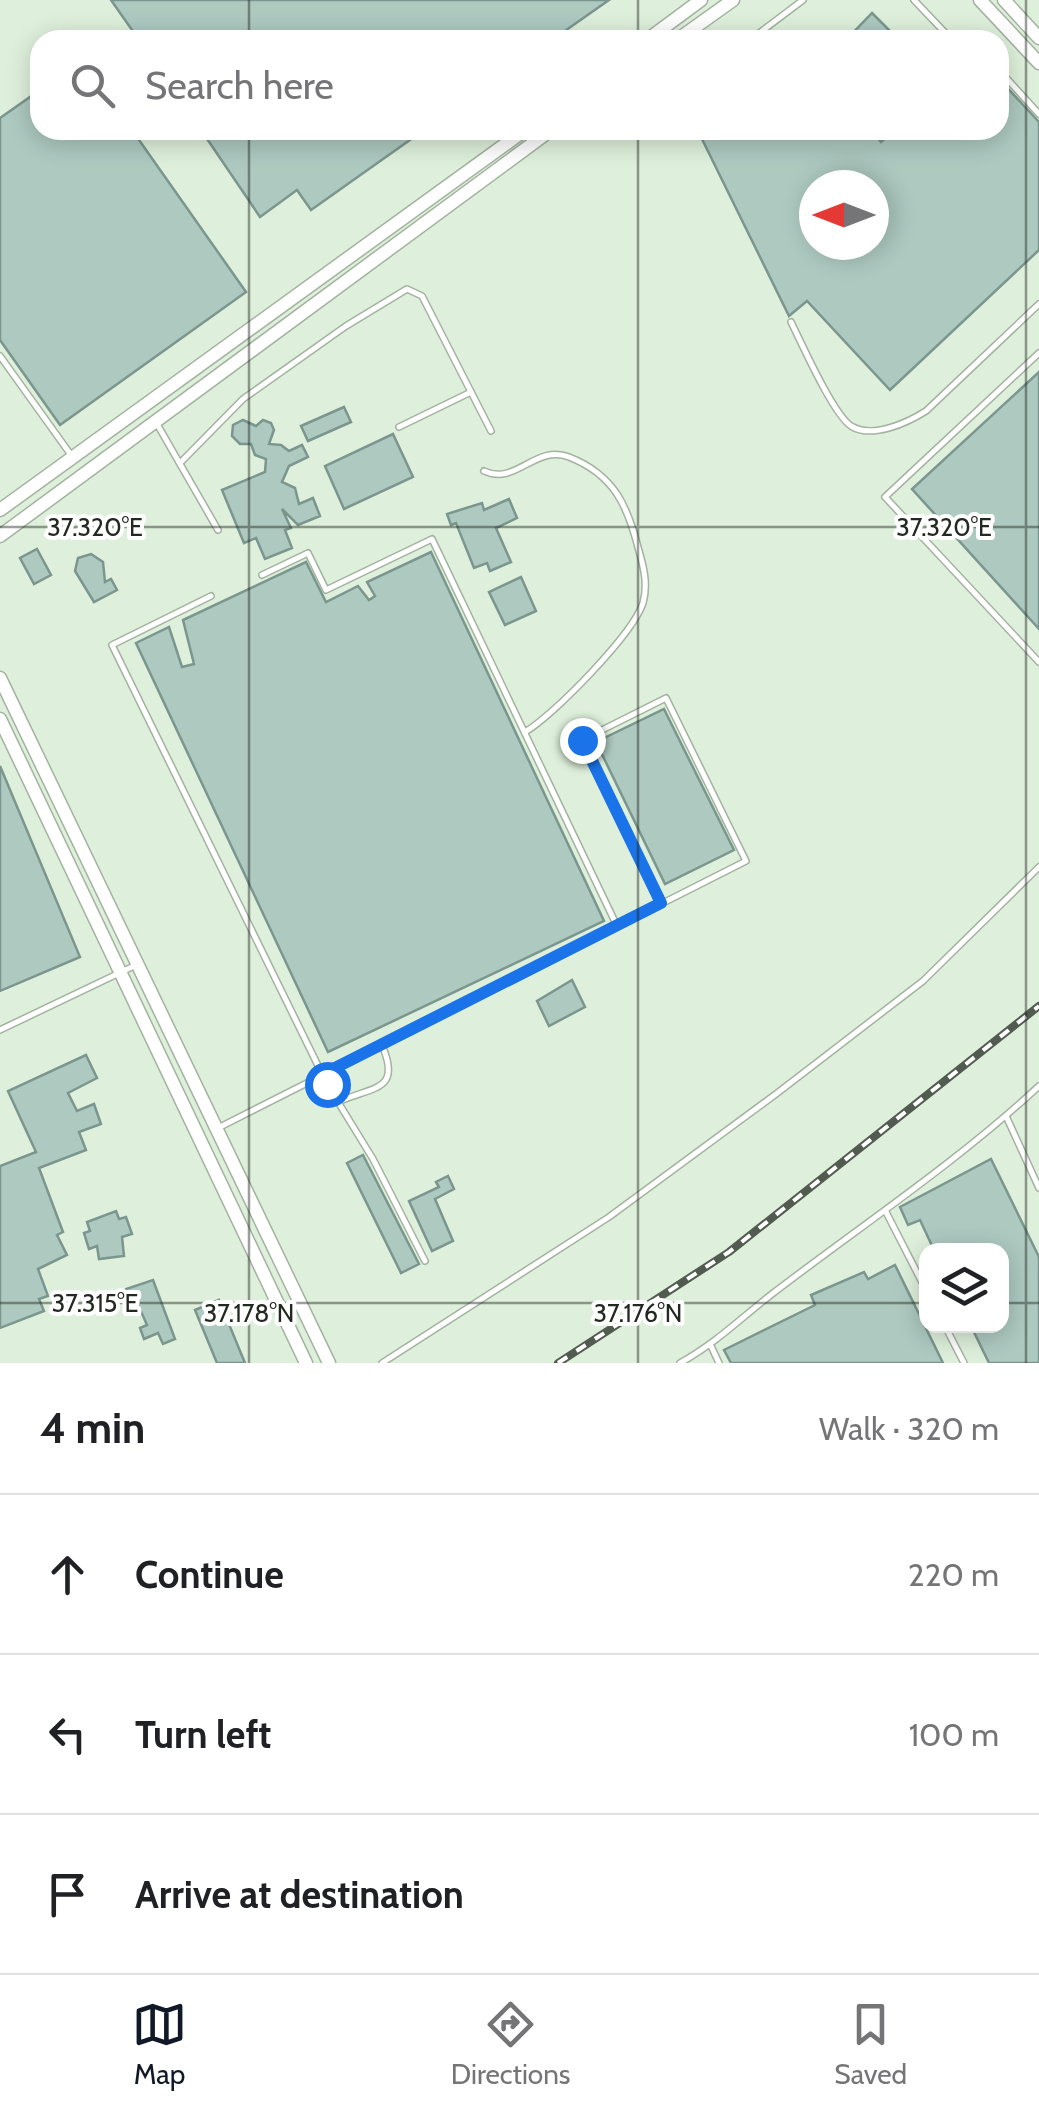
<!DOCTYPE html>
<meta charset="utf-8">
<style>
body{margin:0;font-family:Cabin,sans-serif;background:#f2f2f2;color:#202124}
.controls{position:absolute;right:30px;bottom:30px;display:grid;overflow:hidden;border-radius:20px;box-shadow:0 5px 25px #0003}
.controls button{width:90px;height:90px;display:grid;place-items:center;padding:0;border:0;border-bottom:2px solid #e0e0e0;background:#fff;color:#202124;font:50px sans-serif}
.compass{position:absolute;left:799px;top:170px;width:90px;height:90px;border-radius:50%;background:#fff;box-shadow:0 5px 25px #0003;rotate:270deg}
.stop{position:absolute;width:30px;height:30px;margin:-22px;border:8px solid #1a73e8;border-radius:50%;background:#fff}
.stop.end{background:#1a73e8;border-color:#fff;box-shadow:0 2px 10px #0008}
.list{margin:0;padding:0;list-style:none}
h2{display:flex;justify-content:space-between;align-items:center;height:130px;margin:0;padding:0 40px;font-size:42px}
h2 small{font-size:32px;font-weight:400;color:#757577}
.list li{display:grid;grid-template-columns:65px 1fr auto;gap:30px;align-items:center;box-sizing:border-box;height:160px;padding:0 40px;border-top:2px solid #e0e0e0}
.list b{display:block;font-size:38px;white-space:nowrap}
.list em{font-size:32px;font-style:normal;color:#757577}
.icon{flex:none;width:55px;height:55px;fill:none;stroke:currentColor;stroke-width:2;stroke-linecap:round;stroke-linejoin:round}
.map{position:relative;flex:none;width:1039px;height:1363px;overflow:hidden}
.search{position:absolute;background:#fff;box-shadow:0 5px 25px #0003;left:30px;right:30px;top:30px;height:110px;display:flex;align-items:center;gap:25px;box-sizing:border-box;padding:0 35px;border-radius:30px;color:#757577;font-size:38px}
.sheet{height:610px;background:#fff}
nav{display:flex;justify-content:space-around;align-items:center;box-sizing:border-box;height:140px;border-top:2px solid #e0e0e0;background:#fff;font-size:28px;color:#757577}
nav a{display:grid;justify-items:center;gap:5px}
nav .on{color:#111827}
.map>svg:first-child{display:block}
.building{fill:#adc9c0;stroke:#7b968e;stroke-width:2.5;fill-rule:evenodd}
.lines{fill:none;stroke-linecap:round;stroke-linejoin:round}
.service-casing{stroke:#a2b39f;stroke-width:8}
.tertiary-casing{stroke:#a2b39f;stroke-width:15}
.service{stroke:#fff;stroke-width:5}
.tertiary{stroke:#fff;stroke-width:12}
.rail-casing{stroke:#525b50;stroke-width:8}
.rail{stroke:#fff;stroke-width:4;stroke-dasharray:11;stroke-linecap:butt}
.route{stroke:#1a73e8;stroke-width:12}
.ticks{fill:none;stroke:#222921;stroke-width:2.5;stroke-opacity:0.45}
.ticks-label{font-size:25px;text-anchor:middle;fill:#222921;stroke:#fff;stroke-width:8;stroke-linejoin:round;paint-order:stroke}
</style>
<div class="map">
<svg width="1039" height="1363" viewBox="0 0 1039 1363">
<rect width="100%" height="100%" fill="#def0db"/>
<g class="building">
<path d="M111,0H609L552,40H139Z"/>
<path d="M872,13L899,40H846Z"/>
<path d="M999,79L1039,122V250L890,390L807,301L789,316L701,137L708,130H870L881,142L894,130H999ZM814,185H874V245H814Z"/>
<path d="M40,90V130H132L246,292L60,425L0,340V118Z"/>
<path d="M201,130H424L311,210L297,190L260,217Z"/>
<path d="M1039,372V629L912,489Z"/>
<path d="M344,407L351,422L308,441L301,426Z"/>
<path d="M243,420L256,426L263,420L271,423L274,430L269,444L281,445L289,451L302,445L308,457L289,466L282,482L295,488L299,504L313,498L320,516L298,525L282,509L291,528L285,530L292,548L265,559L256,538L244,543L222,490L265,472L266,459L255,455L251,444H240L232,436L233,425Z"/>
<path d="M393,434L413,477L344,509L325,466Z"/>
<path d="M509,499L517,518L496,528L511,562L490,571L487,563L474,568L456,523L451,525L447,514L482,503L484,510Z"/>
<path d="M37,549L51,575L34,584L20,558Z"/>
<path d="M431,552L604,921L328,1052L136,643L169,627L182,667L194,664L183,620L306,562L326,602L358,586L369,600L375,596L367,582Z"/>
<path d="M91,554L103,562L105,582L111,579L117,590L94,602L75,571L78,558Z"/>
<path d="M521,577L536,611L505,625L489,592Z"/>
<path d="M664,709L734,850L665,884L596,742Z"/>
<path d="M0,766L80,957L0,991Z"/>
<path d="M572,980L585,1007L549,1026L537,1001Z"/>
<path d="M86,1055L97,1078L68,1093L77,1111L94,1104L101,1124L79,1132L86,1150L39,1168L63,1232L57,1235L67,1255L38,1269L48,1296L39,1299L44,1311L0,1328V1166L36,1152L8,1091Z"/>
<path d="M363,1155L419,1264L401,1273L347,1163Z"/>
<path d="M991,1159L1039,1257V1363H989L971,1326H1002V1250H934L920,1220L908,1225L900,1207Z"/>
<path d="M448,1176L454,1189L435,1199L453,1241L432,1251L409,1201L439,1187L436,1182Z"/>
<path d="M116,1211L119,1219L126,1217L132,1234L122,1237L124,1256L99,1259L97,1246L89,1249L84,1233L90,1231L87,1222Z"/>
<path d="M895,1265L943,1363H731L724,1350L815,1305L811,1295L864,1272L868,1279Z"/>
<path d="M153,1280L175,1339L163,1344L158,1333L144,1339L140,1328L147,1325L136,1300L129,1302L126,1289Z"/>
<path d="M219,1300L245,1363H217L195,1310Z"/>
</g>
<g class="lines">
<g class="service-casing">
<g id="service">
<path d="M914,0L952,40"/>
<path d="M750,40L803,0"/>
<path d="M999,70L1039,114"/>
<path d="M791,322C802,344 833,414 851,426C872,439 907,423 926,411L1039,304"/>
<path d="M1039,353L885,497L1039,662"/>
<path d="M0,356L71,455"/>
<path d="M157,424L218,530"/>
<path d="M399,427L471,392"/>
<path d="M180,463L243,399L346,326L407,289L422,296L491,431"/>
<path d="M484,471C516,486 535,444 569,457C615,475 628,507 639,551C644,568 648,585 643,603C633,634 553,716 525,732"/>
<path d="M262,575L308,553L326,590L432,539L617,926"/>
<path d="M211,596L112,645L327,1084L373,1159L425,1261"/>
<path d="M0,1030L136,965"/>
<path d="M340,1101C376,1086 401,1090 382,1045"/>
<path d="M1006,1116L1039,1188"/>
<path d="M220,1127L746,861L666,698L582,740L661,903"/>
<path d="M886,1212L926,1290"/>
<path d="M945,1326L964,1363"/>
<path d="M711,1346L719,1363"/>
<path d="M382,1363L609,1217L776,1094L923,981L1039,867"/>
<path d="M680,1363C715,1344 741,1318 772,1294C862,1225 956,1163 1039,1086"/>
</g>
</g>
<g class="tertiary-casing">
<g id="tertiary">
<path d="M980,0L1039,63"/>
<path d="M1004,0L1039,38"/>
<path d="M647,40L701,0"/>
<path d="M677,40L733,0"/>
<path d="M0,510L525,130"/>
<path d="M0,536L551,130"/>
<path d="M0,678L329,1363"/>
<path d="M0,719L306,1363"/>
</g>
</g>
<use href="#service" class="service"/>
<use href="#tertiary" class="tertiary"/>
<g class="rail-casing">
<path id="rail" d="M558,1363L729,1252L1039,1006"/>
</g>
<use href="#rail" class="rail"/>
</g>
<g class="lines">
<path class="route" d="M327,1084L323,1074L661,903L582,740"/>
</g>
<path class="ticks" d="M249,0V40M638,0V40M1026,0V1363M249,130V1363M638,130V1363M0,527H1039M0,1303H926M1002,1303H1039"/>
<g class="ticks-label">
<text x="944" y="536">37.320°E</text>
<text x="95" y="536">37.320°E</text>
<text x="95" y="1312">37.315°E</text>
<text x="249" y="1322">37.178°N</text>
<text x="638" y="1322">37.176°N</text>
</g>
</svg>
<div class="controls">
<button><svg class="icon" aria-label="layers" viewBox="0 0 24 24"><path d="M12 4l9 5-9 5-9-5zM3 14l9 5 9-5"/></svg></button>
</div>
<svg class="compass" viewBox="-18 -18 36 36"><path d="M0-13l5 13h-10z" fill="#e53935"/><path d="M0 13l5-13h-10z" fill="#757577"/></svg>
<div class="stop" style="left:327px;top:1084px"></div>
<div class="stop end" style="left:582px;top:740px"></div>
<div class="search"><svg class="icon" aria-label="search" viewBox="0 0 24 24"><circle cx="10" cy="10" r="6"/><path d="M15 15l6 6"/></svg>Search here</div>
</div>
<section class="sheet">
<h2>4 min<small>Walk · 320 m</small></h2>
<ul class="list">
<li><svg class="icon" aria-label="ahead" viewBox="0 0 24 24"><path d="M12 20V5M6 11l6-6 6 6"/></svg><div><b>Continue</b></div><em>220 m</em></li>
<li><svg class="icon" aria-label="left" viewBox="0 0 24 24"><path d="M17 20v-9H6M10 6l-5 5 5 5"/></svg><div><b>Turn left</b></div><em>100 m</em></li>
<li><svg class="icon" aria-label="arrive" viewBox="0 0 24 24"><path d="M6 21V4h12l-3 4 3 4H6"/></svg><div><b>Arrive at destination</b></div></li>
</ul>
</section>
<nav>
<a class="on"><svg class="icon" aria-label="map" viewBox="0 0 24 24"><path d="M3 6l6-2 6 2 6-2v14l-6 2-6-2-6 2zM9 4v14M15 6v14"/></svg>Map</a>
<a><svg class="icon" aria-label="directions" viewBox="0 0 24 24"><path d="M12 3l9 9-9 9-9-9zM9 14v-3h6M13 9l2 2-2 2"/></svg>Directions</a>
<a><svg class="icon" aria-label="saved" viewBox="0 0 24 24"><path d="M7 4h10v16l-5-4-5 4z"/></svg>Saved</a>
</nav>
